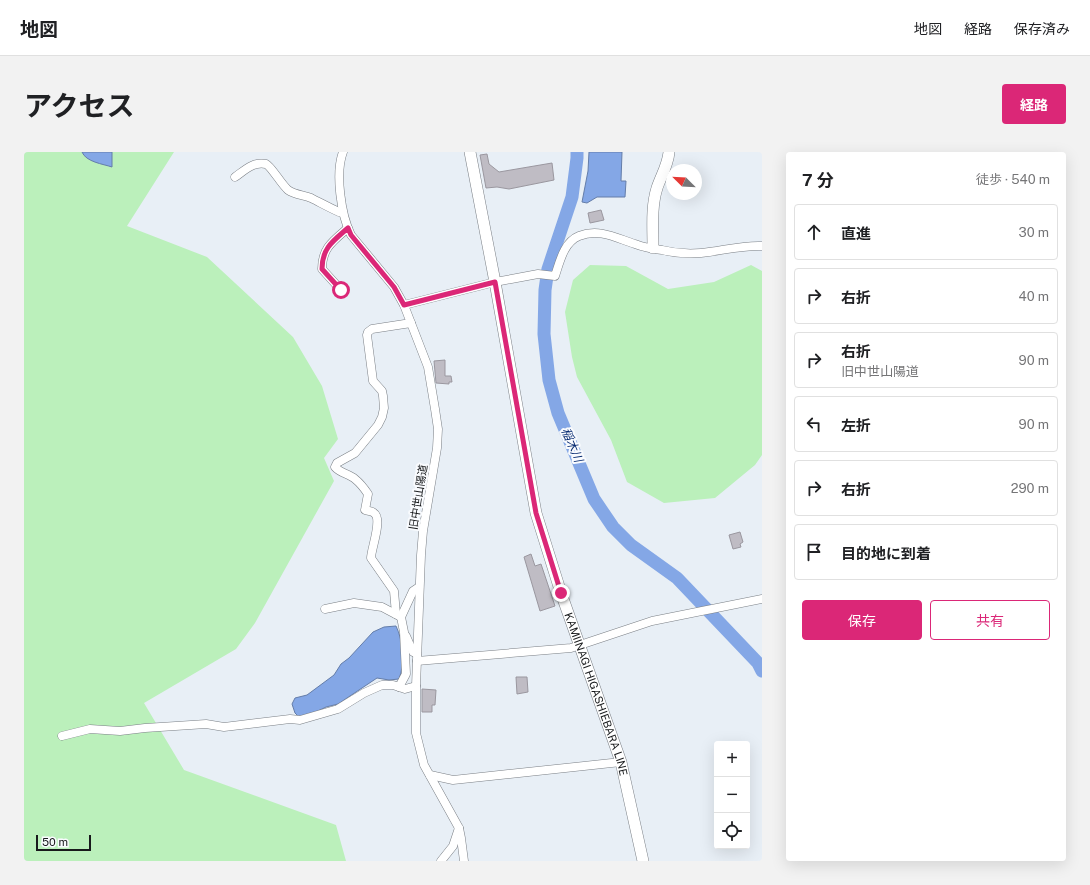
<!DOCTYPE html>
<html lang="ja">
<meta charset="utf-8">
<style>
body{margin:0;font-family:"Public Sans","Noto Sans JP",sans-serif;background:#f2f2f2;color:#202124}
.controls{position:absolute;right:12px;bottom:12px;display:grid;overflow:hidden;border-radius:4px;box-shadow:0 4px 16px #0002}
.controls button{width:36px;height:36px;display:grid;place-items:center;padding:0;border:0;border-bottom:1px solid #e0e0e0;background:#fff;color:#202124;font:20px sans-serif}
.compass{position:absolute;left:642px;top:12px;width:36px;height:36px;border-radius:50%;background:#fff;box-shadow:0 4px 16px #0002;rotate:294deg}
.scale{position:absolute;left:12px;bottom:10px;width:55px;box-sizing:border-box;padding-left:4px;border:2px solid #181a1c;border-top:0;font-size:11px;line-height:14px;white-space:nowrap;color:#181a1c;-webkit-text-stroke:3px #f9fbfe;paint-order:stroke}
.stop{position:absolute;width:12px;height:12px;margin:-9px;border:3px solid #db2777;border-radius:50%;background:#fff}
.stop.end{background:#db2777;border-color:#fff;box-shadow:0 1px 4px #0008}
.list{margin:0;padding:0;list-style:none}
h2{display:flex;justify-content:space-between;align-items:center;height:52px;margin:0;padding:0 16px;font-size:17px}
h2 small{font-size:13px;font-weight:400;color:#757577}
.list li{display:grid;grid-template-columns:26px 1fr auto;gap:12px;align-items:center;box-sizing:border-box;height:56px;margin:0 8px 8px;padding:0 8px;border:1px solid #e0e0e0;border-radius:4px}
.list b{display:block;font-size:15px;white-space:nowrap}
.list p{margin:0;font-size:13px;white-space:nowrap;color:#757577}
.list em{font-size:13px;font-style:normal;color:#757577}
.actions{display:flex;gap:8px;padding:12px 16px}
.actions a{flex:1;padding:9px 0;border:1px solid #db2777;border-radius:4px;text-align:center;font-size:14px;color:#db2777}
.actions .main{background:#db2777;color:#fff}
.icon{flex:none;width:22px;height:22px;fill:none;stroke:currentColor;stroke-width:2;stroke-linecap:round;stroke-linejoin:round}
.map{position:relative;flex:none;width:738px;height:709px;overflow:hidden;border-radius:4px}
header{display:flex;align-items:center;gap:24px;box-sizing:border-box;height:56px;padding:0 20px;background:#fff;border-bottom:1px solid #e0e0e0}
header strong{font-size:19px}
nav{display:flex;gap:22px;margin-inline-start:auto;font-size:14px}
.intro{display:flex;align-items:center;justify-content:space-between;box-sizing:border-box;height:96px;padding:0 24px}
h1{margin:0;font-size:28px}
.button{padding:10px 18px;border-radius:4px;background:#db2777;color:#fff;font-size:14px;font-weight:700}
main{display:flex;gap:24px;padding:0 24px}
aside{flex:1;background:#fff;border-radius:4px;box-shadow:0 4px 16px #0002}
.map>svg:first-child{display:block}
.green{fill:#bbf0bb}
.water{fill:#84a7e6;stroke:#647da9}
.lines{fill:none;stroke-linecap:round;stroke-linejoin:round}
.river{stroke:#84a7e6;stroke-width:13}
.building{fill:#bfbcc4;stroke:#9a979f}
.street-casing{stroke:#7a7f85;stroke-width:9}
.secondary-casing{stroke:#7a7f85;stroke-width:12}
.street{stroke:#fff;stroke-width:8}
.secondary{stroke:#fff;stroke-width:11}
.route{stroke:#db2777;stroke-width:5}
.labels{text-anchor:middle;dominant-baseline:central;stroke-width:4;stroke-linejoin:round;paint-order:stroke}
.street-label{font-size:11px;fill:#181a1c;stroke:#f9fbfe}
.water-label{font-size:12px;font-style:italic;fill:#062a71;stroke:#f9fbfe}
</style>
<header>
<strong>地図</strong>
<nav><a>地図</a><a>経路</a><a>保存済み</a></nav>
</header>
<div class="intro"><h1>アクセス</h1><a class="button">経路</a></div>
<main>
<div class="map">
<svg width="738" height="709" viewBox="0 0 738 709">
<rect width="100%" height="100%" fill="#e8eff6"/>
<g class="green">
<path d="M0,0H150L103,74L183,105L269,185L298,234L314,287L300,306L310,329L231,471L212,497L120,551L160,618L312,673L322,709H0Z"/>
<path d="M566,113L602,114L644,137L690,130L727,113L738,119V303L731,313L691,346L640,351L603,330L587,288L553,225L548,205L541,160L549,128Z"/>
</g>
<g class="water">
<path d="M58,0H88V15C79,12 62,10 58,0Z"/>
<path d="M565,0H598L597,29H602L601,45H573L563,51L558,50L564,19Z"/>
<path d="M372,474C379,488 381,512 375,527L365,528L353,526L314,552L302,555L288,562L275,565L271,561L268,552L271,546L283,543L310,523L317,512L325,506L349,480L360,475Z"/>
</g>
<g class="lines">
<path class="river" d="M553,0V6L548,45L524,117L521,138L520,182L525,228L534,261L570,347L589,375L607,393L653,426L734,511L738,519"/>
</g>
<g class="building">
<path d="M463,2L465,12L475,20L528,11L530,28L485,37L473,35L462,36L456,3Z"/>
<path d="M577,58L580,68L566,71L564,61Z"/>
<path d="M421,208V224H427L428,230H425V232L412,231L410,209Z"/>
<path d="M716,380L719,390L716,392L717,395L709,397L705,383Z"/>
<path d="M507,402L511,414L517,412L531,454L516,459L500,405Z"/>
<path d="M492,525H503L504,540L493,542Z"/>
<path d="M398,537L412,538L411,553H408V560H398Z"/>
</g>
<g class="lines">
<g class="street-casing">
<g id="street">
<path d="M319,0C311,21 317,63 327,83L370,135L380,153L404,215L411,257L414,277L413,296L399,379L397,403L392,534V581L400,613L435,676L437,686L440,709"/>
<path d="M211,25C220,19 229,9 242,12C247,14 257,32 264,38C271,43 280,43 287,46C297,51 306,56 315,60L319,61"/>
<path d="M317,138L298,117C298,96 309,89 324,76"/>
<path d="M380,153L471,130L514,122L531,124C536,109 540,90 555,84C575,76 592,86 611,92C619,95 629,97 638,98C650,101 665,102 677,101C698,99 717,93 738,94"/>
<path d="M301,457L330,451L358,455L375,464"/>
<path d="M372,462L370,439L347,406C347,397 359,367 350,361C348,359 344,359 341,358L344,342C340,336 336,331 331,327C325,322 316,321 311,315L313,311L331,301L354,273L358,265L360,256L359,244L358,239L349,229L343,183L344,180L348,177L387,171"/>
<path d="M382,484L389,500L393,502"/>
<path d="M393,509L547,496L628,469L738,447"/>
<path d="M375,535L382,522L380,480L377,465L389,439L395,435"/>
<path d="M38,584L66,577L96,579L121,576L182,572L200,575L266,567L276,568L314,557L340,541L358,533H369L381,537L392,534"/>
<path d="M406,623L429,628L597,610"/>
<path d="M417,709L429,694L435,676"/>
</g>
</g>
<g class="secondary-casing">
<g id="secondary">
<path id="s1" d="M446,0L471,130L512,361L537,441L597,610L619,709"/>
<path d="M629,96C629,76 627,55 633,36C637,24 644,13 645,0"/>
</g>
</g>
<use href="#street" class="street"/>
<use href="#secondary" class="secondary"/>
</g>
<g class="lines">
<path class="route" d="M317,138L298,117C298,96 309,89 324,76L327,83L370,135L380,153L471,130L512,361L537,441"/>
</g>
<g class="labels">
<g class="street-label">
<text transform="translate(394 345) rotate(-81)">旧中世山陽道</text>
<text stroke="none"><textPath href="#s1" startOffset="558">KAMIINAGI HIGASHIEBARA LINE</textPath></text>
</g>
<g class="water-label">
<text transform="translate(548 293) rotate(67)">稲木川</text>
</g>
</g>
</svg>
<div class="controls">
<button>+</button>
<button>−</button>
<button><svg class="icon" aria-label="locate" viewBox="0 0 24 24"><circle cx="12" cy="12" r="6"/><path d="M12 2v4M12 18v4M2 12h4M18 12h4"/></svg></button>
</div>
<svg class="compass" viewBox="-18 -18 36 36"><path d="M0-13l5 13h-10z" fill="#e53935"/><path d="M0 13l5-13h-10z" fill="#757577"/></svg>
<div class="scale">50 m</div>
<div class="stop" style="left:317px;top:138px"></div>
<div class="stop end" style="left:537px;top:441px"></div>
</div>
<aside>
<h2>7 分<small>徒歩 · 540 m</small></h2>
<ul class="list">
<li><svg class="icon" aria-label="ahead" viewBox="0 0 24 24"><path d="M12 20V5M6 11l6-6 6 6"/></svg><div><b>直進</b></div><em>30 m</em></li>
<li><svg class="icon" aria-label="right" viewBox="0 0 24 24"><path d="M7 20v-9h11M14 6l5 5-5 5"/></svg><div><b>右折</b></div><em>40 m</em></li>
<li><svg class="icon" aria-label="right" viewBox="0 0 24 24"><path d="M7 20v-9h11M14 6l5 5-5 5"/></svg><div><b>右折</b><p>旧中世山陽道</p></div><em>90 m</em></li>
<li><svg class="icon" aria-label="left" viewBox="0 0 24 24"><path d="M17 20v-9H6M10 6l-5 5 5 5"/></svg><div><b>左折</b></div><em>90 m</em></li>
<li><svg class="icon" aria-label="right" viewBox="0 0 24 24"><path d="M7 20v-9h11M14 6l5 5-5 5"/></svg><div><b>右折</b></div><em>290 m</em></li>
<li><svg class="icon" aria-label="arrive" viewBox="0 0 24 24"><path d="M6 21V4h12l-3 4 3 4H6"/></svg><div><b>目的地に到着</b></div></li>
</ul>
<div class="actions"><a class="main">保存</a><a>共有</a></div>
</aside>
</main>
